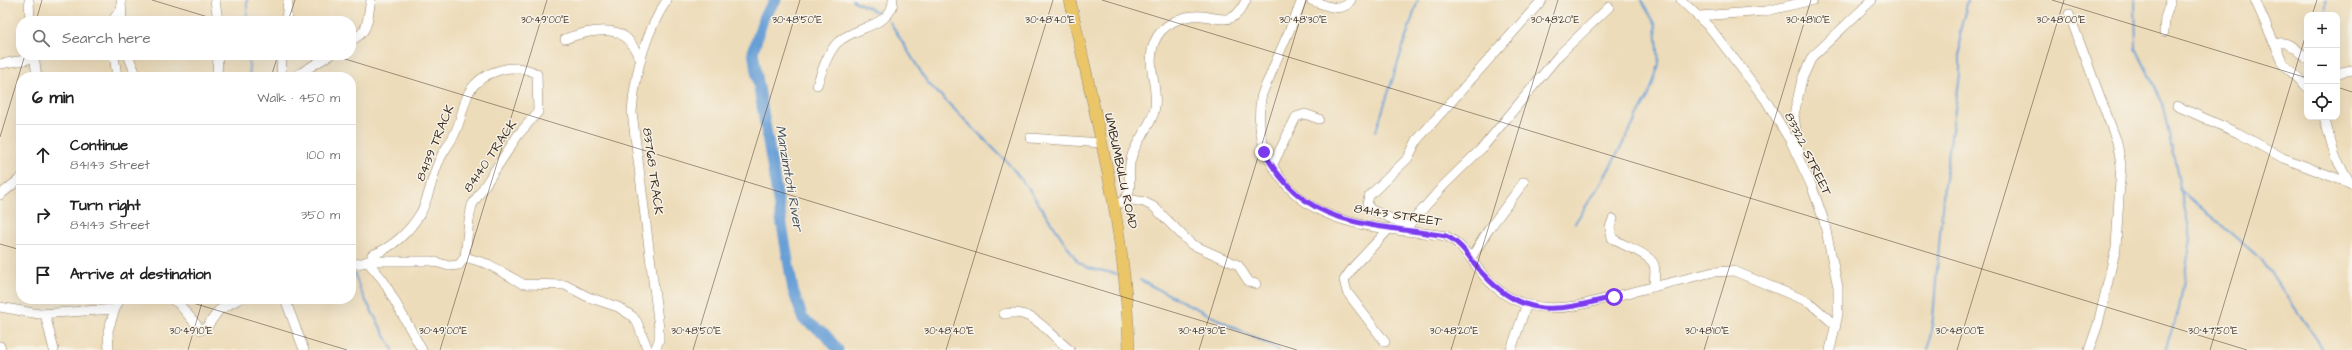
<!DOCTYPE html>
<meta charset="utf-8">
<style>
body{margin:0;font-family:"Architects Daughter",sans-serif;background:#f2f2f2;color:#222}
.controls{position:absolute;right:12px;top:12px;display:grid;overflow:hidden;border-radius:8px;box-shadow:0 4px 16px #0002}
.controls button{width:36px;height:36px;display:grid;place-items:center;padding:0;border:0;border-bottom:1px solid #e0e0e0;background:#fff;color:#222;font:20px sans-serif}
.stop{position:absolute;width:12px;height:12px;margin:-9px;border:3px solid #7c3aed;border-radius:50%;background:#fff}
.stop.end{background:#7c3aed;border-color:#fff;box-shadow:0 1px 4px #0008}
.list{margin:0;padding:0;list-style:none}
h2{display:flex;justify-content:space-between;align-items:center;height:52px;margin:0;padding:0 16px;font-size:17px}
h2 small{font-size:13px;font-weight:400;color:#767676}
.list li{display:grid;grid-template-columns:26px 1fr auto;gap:12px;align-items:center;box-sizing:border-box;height:60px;padding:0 16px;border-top:1px solid #e0e0e0}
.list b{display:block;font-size:15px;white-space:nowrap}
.list p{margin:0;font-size:13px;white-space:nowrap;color:#767676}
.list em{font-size:13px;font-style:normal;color:#767676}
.icon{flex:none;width:22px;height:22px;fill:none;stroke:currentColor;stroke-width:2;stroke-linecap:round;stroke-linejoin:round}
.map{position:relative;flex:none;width:2352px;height:350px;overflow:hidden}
.search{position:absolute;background:#fff;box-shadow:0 4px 16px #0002;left:16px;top:16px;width:340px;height:44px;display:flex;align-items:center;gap:10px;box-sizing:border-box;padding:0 14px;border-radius:16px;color:#767676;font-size:15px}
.panel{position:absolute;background:#fff;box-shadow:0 4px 16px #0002;left:16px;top:72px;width:340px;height:232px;border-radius:16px}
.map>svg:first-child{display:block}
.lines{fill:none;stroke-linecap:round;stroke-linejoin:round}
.stream{stroke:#679fd6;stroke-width:2}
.river{stroke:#679fd6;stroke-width:11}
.minor-casing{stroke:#94836c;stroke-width:10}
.major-casing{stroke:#94836c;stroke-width:12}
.minor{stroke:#fff;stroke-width:9}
.major{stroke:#ebc669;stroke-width:11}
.route{stroke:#7c3aed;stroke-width:5}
.ticks{fill:none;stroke:#3b2a1e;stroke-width:1;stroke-opacity:0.45}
.labels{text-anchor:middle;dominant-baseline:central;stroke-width:3;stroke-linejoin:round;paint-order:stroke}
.street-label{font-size:13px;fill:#3b2a1e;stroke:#f7f3e8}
.water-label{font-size:14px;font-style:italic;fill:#4a535e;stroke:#f7f3e8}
.ticks-label{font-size:10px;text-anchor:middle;fill:#3b2a1e;stroke:#f7f3e8;stroke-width:3;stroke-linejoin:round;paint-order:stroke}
</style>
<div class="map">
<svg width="2352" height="350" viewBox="0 0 2352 350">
<rect width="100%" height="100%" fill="#f7f3e8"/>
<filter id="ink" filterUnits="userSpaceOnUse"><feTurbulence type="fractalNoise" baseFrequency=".025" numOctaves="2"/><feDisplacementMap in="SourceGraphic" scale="8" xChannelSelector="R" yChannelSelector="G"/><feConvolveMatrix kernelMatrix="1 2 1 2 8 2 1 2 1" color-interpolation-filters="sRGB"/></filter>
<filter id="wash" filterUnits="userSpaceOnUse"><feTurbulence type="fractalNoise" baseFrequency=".012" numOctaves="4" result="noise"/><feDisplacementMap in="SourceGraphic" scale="16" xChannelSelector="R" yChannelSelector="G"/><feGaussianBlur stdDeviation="0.9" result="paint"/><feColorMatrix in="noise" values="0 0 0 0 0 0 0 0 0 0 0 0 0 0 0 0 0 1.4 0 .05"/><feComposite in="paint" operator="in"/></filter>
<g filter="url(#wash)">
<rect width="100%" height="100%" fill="#eddcb9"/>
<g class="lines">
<g class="stream">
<path d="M247,0V21"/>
<path d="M852,0L883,15"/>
<path d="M2135,0L2136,48L2162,102L2191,239L2179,309L2165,350"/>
<path d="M2326,0V15"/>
<path d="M890,22L927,82L1008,163L1028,188L1078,262L1088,268L1118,274"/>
<path d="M248,55L250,77"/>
<path d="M1376,131L1418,0"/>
<path d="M2179,189L2261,259L2320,344L2321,350"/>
<path d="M1575,223L1603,180L1649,95L1659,64L1656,25L1641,0"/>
<path d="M355,274L360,290L393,350"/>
<path d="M1140,280L1279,350"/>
<path d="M1928,350L1933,318L1944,185L1960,75V31L1968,0"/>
</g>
<path class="river" d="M776,0L764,16L753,52L793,290L803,319L825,334L838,350"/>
</g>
</g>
<g filter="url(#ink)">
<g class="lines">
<g class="minor-casing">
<g id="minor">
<path d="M29,0L30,21"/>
<path d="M121,0L122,21"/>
<path d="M215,0L218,21"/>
<path d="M1302,0C1292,26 1280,50 1270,76C1267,83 1262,91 1261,99C1252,152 1285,199 1335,217C1370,230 1410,230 1446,236C1461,243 1470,258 1480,271C1506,304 1536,312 1576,306L1713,272L1734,271L1809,302L1836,326"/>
<path d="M1311,0C1323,4 1342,15 1351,0"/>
<path d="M1681,0L1711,29L1765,99L1791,142L1812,187L1824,221L1838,287V314L1830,350"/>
<path d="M2255,0L2284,65L2307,87"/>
<path d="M2069,14L2117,142L2121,165L2116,247L2098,324L2089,350"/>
<path d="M1700,16L1766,11L1813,0"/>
<path d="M112,21L121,9"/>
<path d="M286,21L288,0"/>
<path d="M2164,32L2165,18L2171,0"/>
<path d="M565,39C580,33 611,25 625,37C632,42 636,52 641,60"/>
<path d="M351,40C370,33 367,17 371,0"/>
<path d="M2275,44C2288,39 2298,50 2307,59"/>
<path d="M34,55L37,77"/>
<path d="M114,55L117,77"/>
<path d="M128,55L137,77"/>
<path d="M0,64L25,60L34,57"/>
<path d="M2337,73L2352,70"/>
<path d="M217,77L218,55"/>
<path d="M281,77L282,55"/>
<path d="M294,77L330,55"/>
<path d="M817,85C822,71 827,54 837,43C854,26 893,27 893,0"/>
<path d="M2177,106L2238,133L2283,158L2352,184"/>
<path d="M2324,117L2335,157L2351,184"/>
<path d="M1030,138L1102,143"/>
<path d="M1799,152L1794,115L1802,79L1812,57L1872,0"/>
<path d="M1272,166L1296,117L1305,114L1319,119"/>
<path d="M0,195L21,178"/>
<path d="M1127,199L1144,202L1154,207L1191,244L1238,265L1249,282L1256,284"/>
<path d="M1115,205C1139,196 1125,178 1131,159C1135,140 1153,125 1155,107C1158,85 1146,65 1154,43C1161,24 1183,14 1203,16C1212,17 1222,21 1231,18C1238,15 1243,7 1246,0"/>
<path d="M1613,219L1610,227L1612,238C1622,246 1650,253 1654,265C1656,271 1654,280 1654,287"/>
<path d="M1408,226L1444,185L1483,147L1560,54L1609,7"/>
<path d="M1407,229L1408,226L1370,209L1367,204L1369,196L1408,158L1417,140L1542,0"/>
<path d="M465,257L488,264L523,284L565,285L588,297L618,307L632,316L637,322L648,350"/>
<path d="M1471,258L1489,229L1524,182"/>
<path d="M367,261L383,280L422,350"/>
<path d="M351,265L372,261H432L449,266L459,265L465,257L469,220L472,205L518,135L538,112L537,74C515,61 482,71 469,92C463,105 461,120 455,133C451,142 444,150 440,159C431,177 430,197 420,214C409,232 392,248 372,255V261"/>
<path d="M171,299L178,303L201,330L206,328L219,310L239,299"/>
<path d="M285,299L304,350"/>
<path d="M0,307L39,314L115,309L120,299"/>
<path d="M45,314L54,350"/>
<path d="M1004,314C1034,307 1049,335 1070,350"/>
<path d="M1385,342L1347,292L1344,280L1354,266L1390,228"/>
<path d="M0,346L1,350"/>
<path d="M109,350L108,331L115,309"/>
<path d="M655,350L659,340V328L632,112C635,73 645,33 667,0"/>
<path d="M1511,350L1526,306"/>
</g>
</g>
<g class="major-casing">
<path id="major" d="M1070,0C1095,116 1127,231 1129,350"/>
</g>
<use href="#minor" class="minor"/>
<use href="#major" class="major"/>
</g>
</g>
<g class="lines" filter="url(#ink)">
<path class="route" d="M1264,152C1306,230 1371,223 1446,236C1464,244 1471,262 1484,275C1526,321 1561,310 1614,297"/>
</g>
<path class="ticks" d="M152,0L221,21M1102,0L2247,350M2052,0L2307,78M2312,15L2317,0M36,21L42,0M288,21L295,0M332,55L1297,350M271,77L278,55M2337,87L2352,92M0,137L25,55M0,244L21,250M180,299L347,350M188,350L203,299M440,350L547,0M693,350L800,0M946,350L1053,0M1199,350L1306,0M1451,350L1558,0M1704,350L1811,0M1957,350L2064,0M2210,350L2307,31"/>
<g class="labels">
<g class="street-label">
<text transform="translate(435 143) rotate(-68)">84139 TRACK</text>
<text transform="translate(1808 154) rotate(64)">83322 STREET</text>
<text transform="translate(490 156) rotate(-56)">84140 TRACK</text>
<text transform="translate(653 171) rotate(82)">83768 TRACK</text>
<text transform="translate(1121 171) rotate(78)">UMBUMBULU ROAD</text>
<text transform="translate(1398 215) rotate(9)">84143 STREET</text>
</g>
<g class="water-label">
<text transform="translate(789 178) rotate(80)">Manzimtoti River</text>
</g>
</g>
<g class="ticks-label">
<text x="545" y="23">30°49'00"E</text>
<text x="797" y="23">30°48'50"E</text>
<text x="1050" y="23">30°48'40"E</text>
<text x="1303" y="23">30°48'30"E</text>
<text x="1555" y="23">30°48'20"E</text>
<text x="1808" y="23">30°48'10"E</text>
<text x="2061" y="23">30°48'00"E</text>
<text x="191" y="334">30°49'10"E</text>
<text x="443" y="334">30°49'00"E</text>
<text x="696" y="334">30°48'50"E</text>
<text x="949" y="334">30°48'40"E</text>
<text x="1202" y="334">30°48'30"E</text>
<text x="1454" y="334">30°48'20"E</text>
<text x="1707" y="334">30°48'10"E</text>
<text x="1960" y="334">30°48'00"E</text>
<text x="2213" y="334">30°47'50"E</text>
</g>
</svg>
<div class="controls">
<button>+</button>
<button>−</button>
<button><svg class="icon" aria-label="locate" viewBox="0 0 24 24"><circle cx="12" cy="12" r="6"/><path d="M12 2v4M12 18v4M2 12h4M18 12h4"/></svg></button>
</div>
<div class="stop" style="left:1614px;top:297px"></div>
<div class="stop end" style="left:1264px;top:152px"></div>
<div class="search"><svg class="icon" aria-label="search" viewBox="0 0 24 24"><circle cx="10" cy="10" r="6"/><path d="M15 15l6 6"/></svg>Search here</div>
<section class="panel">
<h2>6 min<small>Walk · 450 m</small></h2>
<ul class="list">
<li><svg class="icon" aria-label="ahead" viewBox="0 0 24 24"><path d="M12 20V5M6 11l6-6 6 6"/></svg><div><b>Continue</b><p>84143 Street</p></div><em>100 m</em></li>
<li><svg class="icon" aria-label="right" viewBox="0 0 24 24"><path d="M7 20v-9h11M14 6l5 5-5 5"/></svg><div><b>Turn right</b><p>84143 Street</p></div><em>350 m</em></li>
<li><svg class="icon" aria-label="arrive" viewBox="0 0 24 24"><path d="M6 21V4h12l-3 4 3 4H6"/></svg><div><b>Arrive at destination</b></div></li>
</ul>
</section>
</div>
